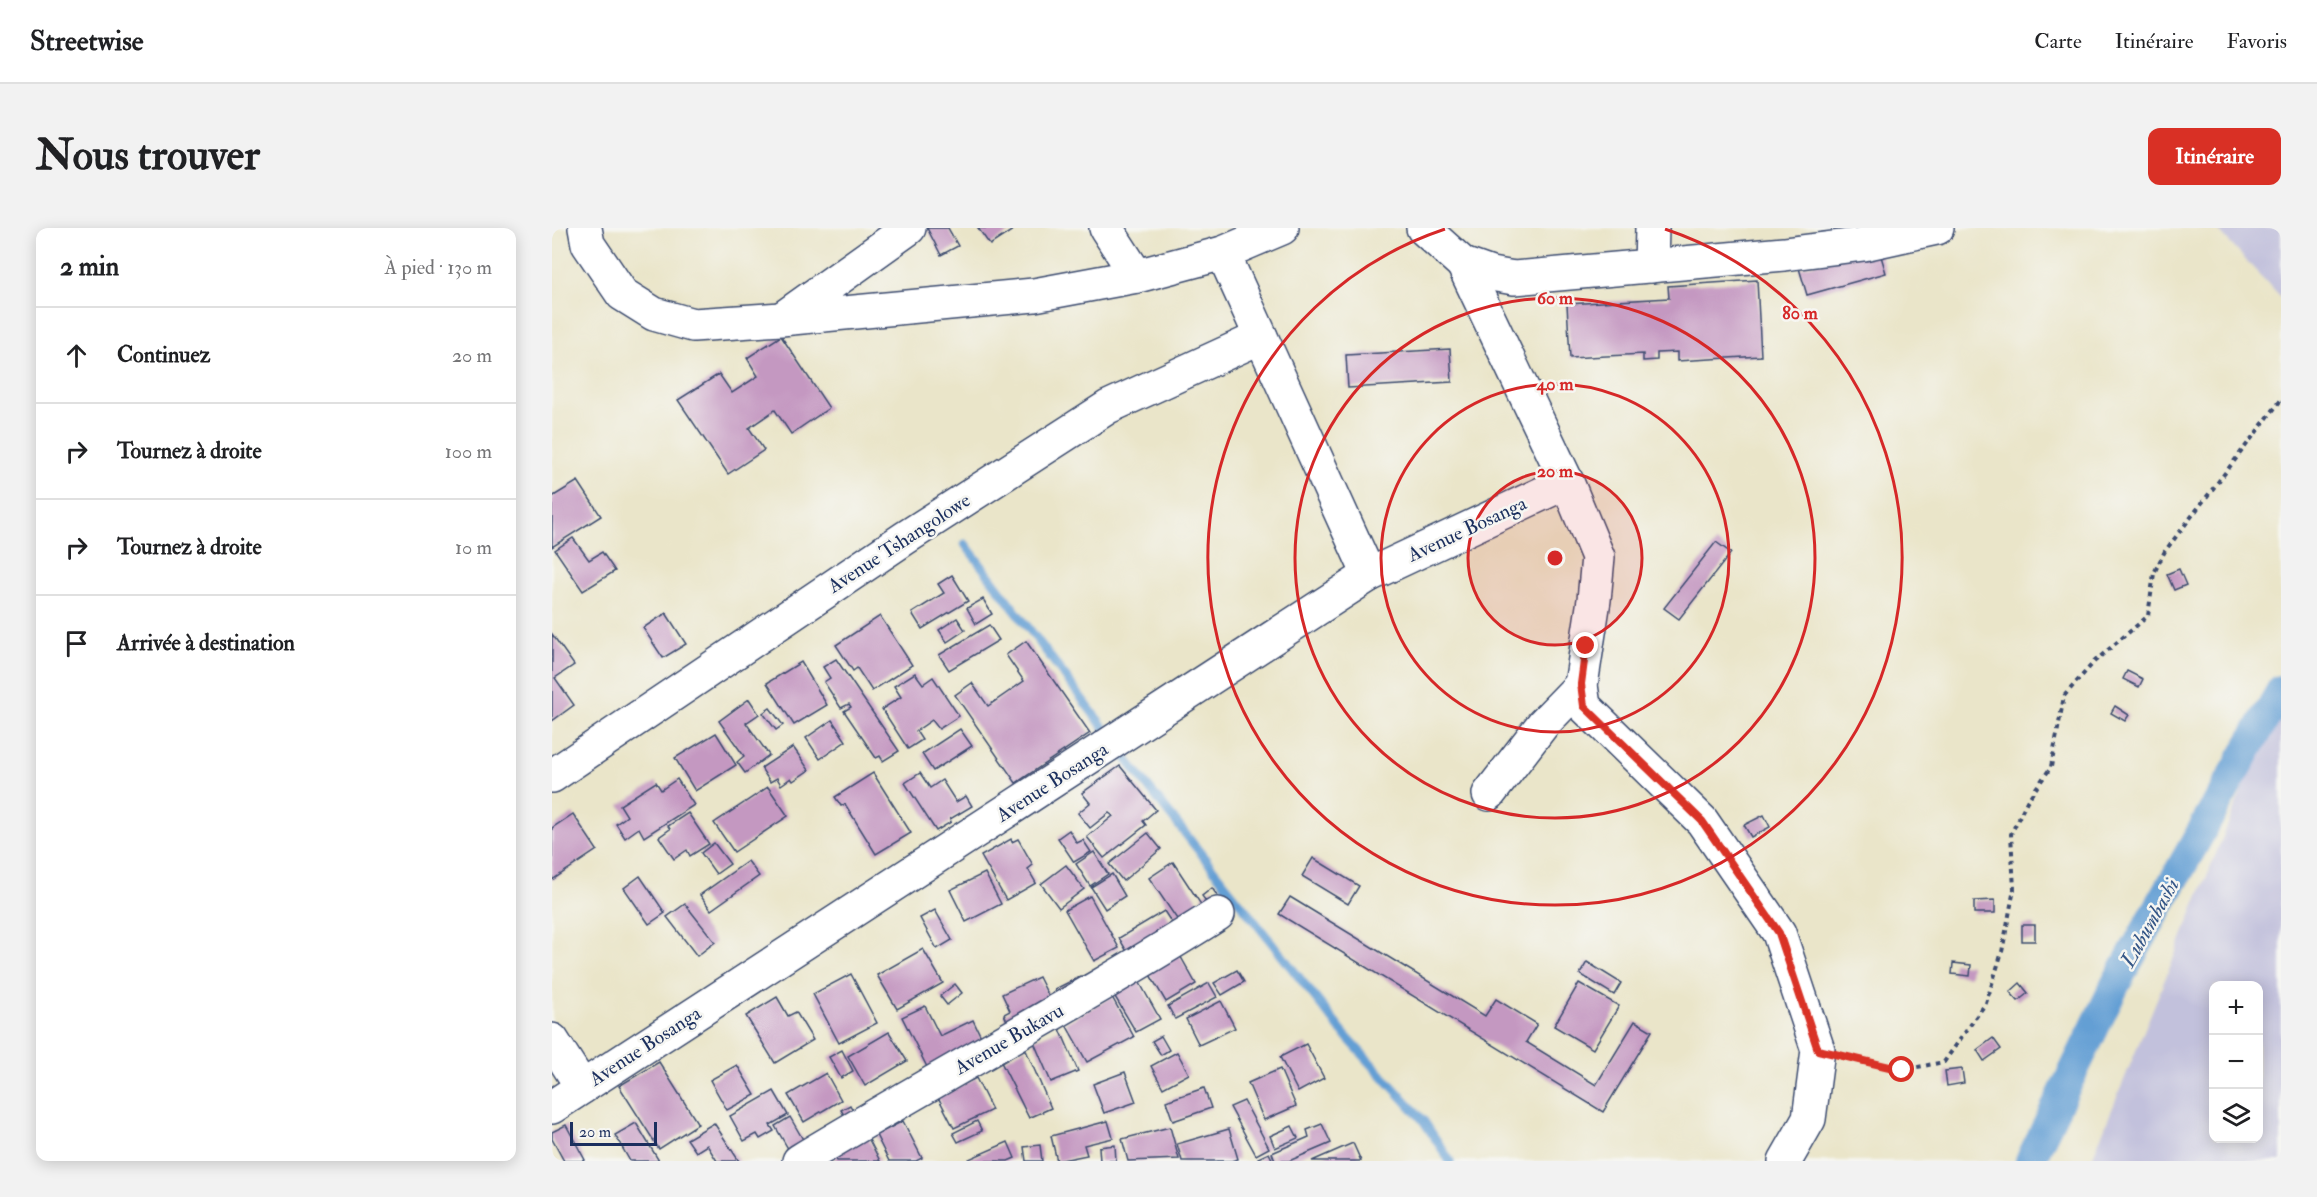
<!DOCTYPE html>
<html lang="fr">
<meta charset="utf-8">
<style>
body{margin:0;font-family:"IM FELL Double Pica",serif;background:#f2f2f2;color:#202124}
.controls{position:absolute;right:18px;bottom:18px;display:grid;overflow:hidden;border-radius:12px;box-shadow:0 3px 15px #0003}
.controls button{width:54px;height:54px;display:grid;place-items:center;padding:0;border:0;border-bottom:2px solid #e0e0e0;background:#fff;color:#202124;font:30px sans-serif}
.scale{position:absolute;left:18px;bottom:15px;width:87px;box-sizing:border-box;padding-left:6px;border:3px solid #1b2f5e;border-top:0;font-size:16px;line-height:21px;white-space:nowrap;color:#1b2f5e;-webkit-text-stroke:4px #f6f6f2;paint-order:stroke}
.stop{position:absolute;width:18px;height:18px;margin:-14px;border:4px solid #d93025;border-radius:50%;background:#fff}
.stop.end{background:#d93025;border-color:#fff;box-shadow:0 2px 6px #0008}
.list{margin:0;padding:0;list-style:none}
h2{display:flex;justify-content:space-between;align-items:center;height:78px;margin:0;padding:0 24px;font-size:26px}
h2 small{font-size:20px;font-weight:400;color:#757577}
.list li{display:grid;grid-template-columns:39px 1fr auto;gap:18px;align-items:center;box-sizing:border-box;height:96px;padding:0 24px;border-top:2px solid #e0e0e0}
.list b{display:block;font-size:22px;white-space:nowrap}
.list em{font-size:20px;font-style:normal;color:#757577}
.icon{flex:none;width:33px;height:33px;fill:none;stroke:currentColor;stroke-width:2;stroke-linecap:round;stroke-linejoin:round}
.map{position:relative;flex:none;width:1729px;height:933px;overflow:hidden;border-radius:12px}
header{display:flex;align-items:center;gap:36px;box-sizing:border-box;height:84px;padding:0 30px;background:#fff;border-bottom:2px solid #e0e0e0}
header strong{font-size:28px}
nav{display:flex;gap:33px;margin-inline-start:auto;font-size:21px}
.intro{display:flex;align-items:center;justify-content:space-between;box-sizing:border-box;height:144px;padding:0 36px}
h1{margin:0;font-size:42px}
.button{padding:15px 27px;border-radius:12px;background:#d93025;color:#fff;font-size:21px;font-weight:700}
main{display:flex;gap:36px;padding:0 36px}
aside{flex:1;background:#fff;border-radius:12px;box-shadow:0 3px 15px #0003}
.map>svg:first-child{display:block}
.industrial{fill:#c2c1dc;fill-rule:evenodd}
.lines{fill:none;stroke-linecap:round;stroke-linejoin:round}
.stream{stroke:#639fd4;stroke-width:9}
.canal{stroke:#639fd4;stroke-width:30}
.building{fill:#c498c1}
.minor-casing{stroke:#3a4a6e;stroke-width:36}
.path{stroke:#3a4a6e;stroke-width:4;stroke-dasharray:4.5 4.5;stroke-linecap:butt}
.minor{stroke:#fff;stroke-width:33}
.route{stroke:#d93025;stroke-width:8}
.ring{fill:none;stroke:#d62828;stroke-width:3}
.labels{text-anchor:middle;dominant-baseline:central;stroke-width:5;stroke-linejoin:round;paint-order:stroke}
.street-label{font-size:20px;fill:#1b2f5e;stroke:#f6f6f2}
.water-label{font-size:21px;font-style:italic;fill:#345687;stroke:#f6f6f2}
.centre{fill:#d62828;stroke:#f6f6f2;stroke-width:3}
.ring-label{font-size:18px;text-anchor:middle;font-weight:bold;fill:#d62828;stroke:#f6f6f2;stroke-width:5;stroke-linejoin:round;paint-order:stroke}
</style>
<header>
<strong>Streetwise</strong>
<nav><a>Carte</a><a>Itinéraire</a><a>Favoris</a></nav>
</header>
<div class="intro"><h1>Nous trouver</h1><a class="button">Itinéraire</a></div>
<main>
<aside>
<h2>2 min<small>À pied · 130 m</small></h2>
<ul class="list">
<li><svg class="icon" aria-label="ahead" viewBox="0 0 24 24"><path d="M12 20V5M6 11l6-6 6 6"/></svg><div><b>Continuez</b></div><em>20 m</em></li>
<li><svg class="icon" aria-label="right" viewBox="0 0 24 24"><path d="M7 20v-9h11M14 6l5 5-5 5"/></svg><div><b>Tournez à droite</b></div><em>100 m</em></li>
<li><svg class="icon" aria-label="right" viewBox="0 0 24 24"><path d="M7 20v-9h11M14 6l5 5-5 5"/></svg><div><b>Tournez à droite</b></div><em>10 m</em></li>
<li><svg class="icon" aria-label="arrive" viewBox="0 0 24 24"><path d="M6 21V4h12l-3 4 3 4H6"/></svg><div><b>Arrivée à destination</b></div></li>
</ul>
</aside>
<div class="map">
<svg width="1729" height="933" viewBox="0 0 1729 933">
<rect width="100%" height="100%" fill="#f6f6f2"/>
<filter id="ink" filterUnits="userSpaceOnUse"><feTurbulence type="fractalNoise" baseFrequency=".0167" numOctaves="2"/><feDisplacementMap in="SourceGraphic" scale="12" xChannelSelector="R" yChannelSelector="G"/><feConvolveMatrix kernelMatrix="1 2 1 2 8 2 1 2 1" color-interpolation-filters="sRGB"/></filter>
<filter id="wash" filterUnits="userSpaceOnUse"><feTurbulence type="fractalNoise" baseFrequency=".008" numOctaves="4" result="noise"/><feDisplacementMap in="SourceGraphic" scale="24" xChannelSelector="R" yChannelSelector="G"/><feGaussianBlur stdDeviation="1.35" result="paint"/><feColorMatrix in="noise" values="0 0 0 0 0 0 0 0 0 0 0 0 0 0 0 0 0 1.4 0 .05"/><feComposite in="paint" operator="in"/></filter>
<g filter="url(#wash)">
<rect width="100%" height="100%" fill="#eae5c9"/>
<g class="industrial">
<path d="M1664,0H1729V70Z"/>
<path d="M1729,466V933H1539ZM1662,758H1706V910H1662Z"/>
</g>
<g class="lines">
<g class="stream">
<path d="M413,316L552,500"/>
<path d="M574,531L792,806L871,892L898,933"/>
</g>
<path class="canal" d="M1478,933L1564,755L1729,462"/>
</g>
<g id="blocks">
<g class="building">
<path d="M375,0H396L406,18L389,27Z"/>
<path d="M426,0H464L438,17Z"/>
<path d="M1326,18L1334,45L1255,67L1247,40Z"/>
<path d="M1205,52L1209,128L1125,133V124L1105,125V132L1091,133V126L1018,130L1015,76L1117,70L1116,58Z"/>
<path d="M229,108L277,180L239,206L223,182L197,200L212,222L176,246L126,172L167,146L180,165L206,148L195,130Z"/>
<path d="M898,121L900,154L796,160L794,127Z"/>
<path d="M26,253L49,288L0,319V269Z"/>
<path d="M21,310L37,332L50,324L63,343L31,363L3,322Z"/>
<path d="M1164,314L1179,325L1127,391L1112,380Z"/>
<path d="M1627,341L1634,357L1622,362L1615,346Z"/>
<path d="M400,347L416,373L370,401L360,385L392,365L386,356Z"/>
<path d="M431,371L440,386L424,396L415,380Z"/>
<path d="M114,385L134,416L111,430L91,400Z"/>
<path d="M328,388L360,437L320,463L305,440L301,443L284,417Z"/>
<path d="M405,390L413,402L395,414L387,402Z"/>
<path d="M437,397L447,412L397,442L387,427Z"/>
<path d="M0,406L22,437L3,450L22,477L0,493Z"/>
<path d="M474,413L538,505L464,555L403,467L420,455L436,478L472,453L454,427Z"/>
<path d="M284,431L347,523L331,533L328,528L324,530L292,483L299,479L297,476L289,480L272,454L278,450L271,439Z"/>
<path d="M249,434L275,477L242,497L215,455Z"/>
<path d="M1575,443L1591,451L1587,459L1571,451Z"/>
<path d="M363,445L371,456L381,449L407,488L387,501L380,492L364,503L370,512L356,521L330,481L349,469L342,458Z"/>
<path d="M197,471L207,486L194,495L217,527L193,545L185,534L192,528L167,493Z"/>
<path d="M1563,478L1577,487L1573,493L1559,485Z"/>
<path d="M218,480L231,497L224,502L211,485Z"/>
<path d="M280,492L294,513L268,531L254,510Z"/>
<path d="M408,501L420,518L381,543L370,526Z"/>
<path d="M164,505L184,537L143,563L123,530Z"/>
<path d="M241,519L257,542L241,553L239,550L229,557L225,550L218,554L209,540Z"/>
<path d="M568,538L604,582L591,593L594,597L552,630L535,609L561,588L557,585L538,600L526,585L538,575L530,565Z"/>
<path d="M321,545L359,605L324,626L293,576L289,578L283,569Z"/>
<path d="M368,545L378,560L390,552L404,574L414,568L420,578L398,591L399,594L384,603L353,555Z"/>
<path d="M125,551L142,577L92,609L87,600L73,610L64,596L75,588L68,577L104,554L109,562Z"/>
<path d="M216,559L236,588L182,624L162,595Z"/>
<path d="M136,585L157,616L138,628L135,622L122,631L107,609L118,601L116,598Z"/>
<path d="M21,586L45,622L0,652V600Z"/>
<path d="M1212,587L1218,599L1199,609L1192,597Z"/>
<path d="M517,602L525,615L531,612L539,624L522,634L506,610Z"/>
<path d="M596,605L609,621L571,653L557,636Z"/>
<path d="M459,611L460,614L466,611L481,637L476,641L484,655L454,672L429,628Z"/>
<path d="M162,615L178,636L164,646L149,625Z"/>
<path d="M542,624L556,646L538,658L524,636Z"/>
<path d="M761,630L807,658L796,676L750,648Z"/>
<path d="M196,633L207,648L159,682L148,667Z"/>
<path d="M621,634L652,681L629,697L597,650Z"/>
<path d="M514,637L532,661L507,680L489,656Z"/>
<path d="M433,645L449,676L414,694L398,662Z"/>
<path d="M560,646L573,668L553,681L539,659Z"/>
<path d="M88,648L113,685L97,696L72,660Z"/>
<path d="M660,660L669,673L659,680L650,668Z"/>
<path d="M538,668L567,720L542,733L513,682Z"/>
<path d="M738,669L933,788L944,771L985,796L974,814L1044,857L1083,793L1100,803L1051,884L727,686Z"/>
<path d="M1443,672V685H1422V673Z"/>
<path d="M133,676L163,714L145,728L115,689Z"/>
<path d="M383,682L400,712L385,721L368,690Z"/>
<path d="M612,683L625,703L580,732L567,710Z"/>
<rect x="1470" y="697" width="13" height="16"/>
<path d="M371,721L391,755L345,781L325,747Z"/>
<path d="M625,722L644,756L614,774L594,740Z"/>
<path d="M1035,734L1069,755L1062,767L1028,746Z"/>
<path d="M1401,735L1419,737L1418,748L1400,746Z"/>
<path d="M685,742L692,754L670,767L662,755Z"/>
<path d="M299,746L325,795L287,815L261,766Z"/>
<path d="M529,748L535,760L510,774L503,761Z"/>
<path d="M584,748L608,791L584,804L559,762Z"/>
<path d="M487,749L501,777L457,798L452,786L458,783L450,766Z"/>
<path d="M657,755L665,769L623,791L616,778Z"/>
<path d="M1027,755L1067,778L1041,821L1002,798Z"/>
<path d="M1468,755L1476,765L1466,773L1458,764Z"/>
<path d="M403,756L410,765L395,777L388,768Z"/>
<path d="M225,769L236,788L244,784L261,812L223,835L194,788Z"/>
<path d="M560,769L582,809L535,834L513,795Z"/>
<path d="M669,773L683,800L647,817L634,791Z"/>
<path d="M373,778L388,808L421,792L430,811L377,843L350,789Z"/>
<path d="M508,801L526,843L499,854L481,812Z"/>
<path d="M337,804L355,833L313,858L296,828Z"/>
<path d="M609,808L617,822L609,827L600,813Z"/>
<path d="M1441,810L1449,821L1432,833L1425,822Z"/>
<path d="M754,816L772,850L746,864L728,829Z"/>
<path d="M473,820L499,880L477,890L449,834Z"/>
<path d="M290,822L301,843L289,850L277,829Z"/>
<path d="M625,824L637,846L611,860L599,838Z"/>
<path d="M107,834L146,896L107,921L67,858Z"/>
<path d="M185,837L203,867L175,882L158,852Z"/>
<path d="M728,841L744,878L712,892L696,855Z"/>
<path d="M1410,841L1412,855L1395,858L1393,843Z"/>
<path d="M573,844L584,874L552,885L541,856Z"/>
<path d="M274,845L289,872L252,894L236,867Z"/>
<path d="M424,850L440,882L402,900L386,869Z"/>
<path d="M652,860L659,880L621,893L614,873Z"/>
<path d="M222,863L236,887L218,897L222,903L208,911L205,906L192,913L178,888Z"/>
<path d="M692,873L717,920L704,927L678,879Z"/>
<path d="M298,877L304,888L295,892L289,882Z"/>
<path d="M238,889L253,915L238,924L223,898Z"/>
<path d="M351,893L370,930L364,933H337L324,907Z"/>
<path d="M425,893L430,903L406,914L401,905Z"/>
<path d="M556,893L561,910L532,917L535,927L505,933L499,908Z"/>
<path d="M84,895L107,933H78L63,907Z"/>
<path d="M162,895L187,933H165L155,917L144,924L135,911Z"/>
<path d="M770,896L779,915L737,933H723L720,925L757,909L755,902Z"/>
<path d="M14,897L33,932L31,933H12L0,911V904Z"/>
<path d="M740,898L746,910L723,920L718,908Z"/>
<path d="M618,899L627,931L576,933L570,911Z"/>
<path d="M677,901L686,931L679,933H630L625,916Z"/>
<path d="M312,902L328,933H285L278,919Z"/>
<path d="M456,914L463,930L456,933H418L417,931Z"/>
<path d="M801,915L809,933H760Z"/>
<path d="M488,917L490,933H474L472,919Z"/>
<path d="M563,917L564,933H548L547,919Z"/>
<path d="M717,925L721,933H708L706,930Z"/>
</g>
</g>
</g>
<g filter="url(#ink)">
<use href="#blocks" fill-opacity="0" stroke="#3a4a6e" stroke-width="1.5"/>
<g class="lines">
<g class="minor-casing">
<g id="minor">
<path d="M33,0L36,16L70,66L102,86L141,97L229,91L482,67L585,48L671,25L730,0"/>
<path d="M554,0L585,48"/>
<path d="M871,0L911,36L939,46L962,50L1232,26L1312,16L1385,0"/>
<path d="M671,25L817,347"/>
<path d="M911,36L1015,254L1046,329L1042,372L1029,457L1032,478L1150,593L1227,705L1266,822L1257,891L1233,933"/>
<path d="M1099,38L1100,0"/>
<path d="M231,90L357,0"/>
<path d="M0,548L353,310L556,179L709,109"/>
<path d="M937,566L991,496L1029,457"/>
<path d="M0,812L30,859"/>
<path d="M0,879L817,347L1015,254"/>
<path d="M247,933C386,849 529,773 666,686"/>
</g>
</g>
<path class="path" d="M1295,829L1350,842L1392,834L1434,775L1450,724L1462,661L1459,606L1475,573L1499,539L1512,468L1543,433L1596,388L1602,345L1613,323L1729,172"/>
<use href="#minor" class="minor"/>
</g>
</g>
<g class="lines" filter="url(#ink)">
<path class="route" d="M1034,418L1029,456L1032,478L1150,593L1227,705L1266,822L1350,842"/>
</g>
<circle cx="1003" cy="330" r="87" fill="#d62828" fill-opacity=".12"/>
<g class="ring">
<circle cx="1003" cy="330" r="87"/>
<circle cx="1003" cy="330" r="174"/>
<circle cx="1003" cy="330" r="260"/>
<path d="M1113 1A347 347 0 1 1 893 1"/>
</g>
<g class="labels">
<g class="street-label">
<text transform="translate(915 301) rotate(-25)">Avenue Bosanga</text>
<text transform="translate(347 315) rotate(-33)">Avenue Tshangolowe</text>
<text transform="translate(500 554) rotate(-33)">Avenue Bosanga</text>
<text transform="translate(457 811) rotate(-30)">Avenue Bukavu</text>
<text transform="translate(93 818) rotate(-33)">Avenue Bosanga</text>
</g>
<g class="water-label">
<text transform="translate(1598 695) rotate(-61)">Lubumbashi</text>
</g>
</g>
<circle cx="1003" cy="330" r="9" class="centre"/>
<g class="ring-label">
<text x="1003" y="76">60 m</text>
<text x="1248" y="91">80 m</text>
<text x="1003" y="162">40 m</text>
<text x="1003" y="249">20 m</text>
</g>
</svg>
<div class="controls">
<button>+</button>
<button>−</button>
<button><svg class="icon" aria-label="layers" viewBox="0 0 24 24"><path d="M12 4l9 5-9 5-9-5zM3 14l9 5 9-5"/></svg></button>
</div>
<div class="scale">20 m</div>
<div class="stop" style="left:1350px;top:842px"></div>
<div class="stop end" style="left:1034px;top:418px"></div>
</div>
</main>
